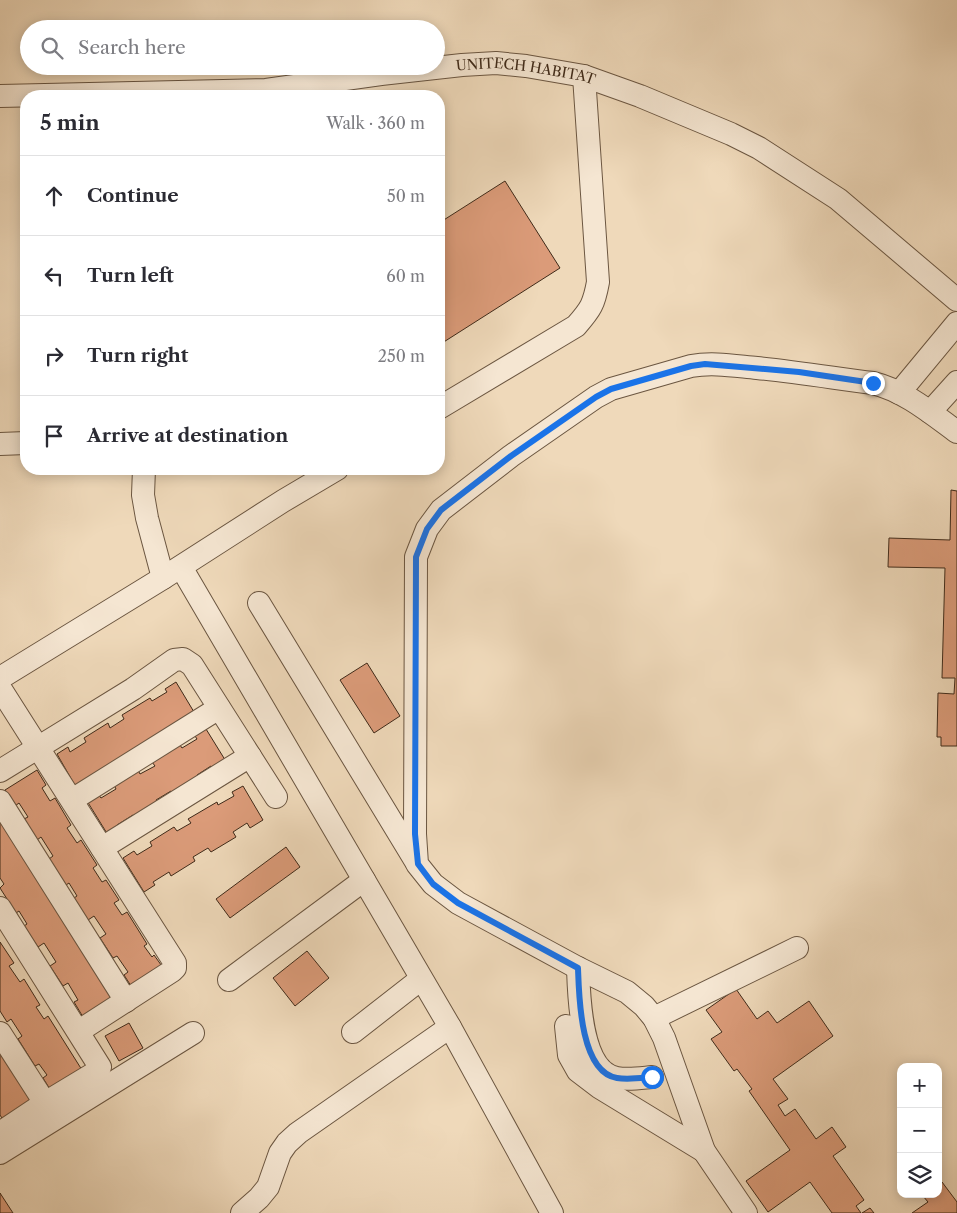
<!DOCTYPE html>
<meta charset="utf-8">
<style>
body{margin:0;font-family:"Libre Caslon Text",serif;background:#f2f2f3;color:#2b2b33}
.controls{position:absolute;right:15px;bottom:15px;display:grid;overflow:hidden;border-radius:10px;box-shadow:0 2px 12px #0003}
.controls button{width:45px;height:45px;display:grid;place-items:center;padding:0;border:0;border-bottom:1px solid #e1e1e2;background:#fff;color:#2b2b33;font:25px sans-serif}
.stop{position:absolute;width:15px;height:15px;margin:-11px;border:4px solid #1a73e8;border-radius:50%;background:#fff}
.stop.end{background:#1a73e8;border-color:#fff;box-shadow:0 1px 5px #0008}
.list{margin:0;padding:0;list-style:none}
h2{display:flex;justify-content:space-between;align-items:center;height:65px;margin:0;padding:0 20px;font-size:21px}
h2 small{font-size:16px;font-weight:400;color:#7c7c81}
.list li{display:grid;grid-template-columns:32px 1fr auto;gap:15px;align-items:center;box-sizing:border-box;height:80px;padding:0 20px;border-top:1px solid #e1e1e2}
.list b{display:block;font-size:19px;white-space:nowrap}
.list em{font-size:16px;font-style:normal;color:#7c7c81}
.icon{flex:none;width:28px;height:28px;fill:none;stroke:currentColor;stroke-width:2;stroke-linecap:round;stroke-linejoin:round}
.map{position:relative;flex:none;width:957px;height:1213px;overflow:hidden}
.search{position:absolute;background:#fff;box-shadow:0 2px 12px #0003;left:20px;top:20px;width:425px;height:55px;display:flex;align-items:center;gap:12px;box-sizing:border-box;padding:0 18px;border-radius:28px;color:#7c7c81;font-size:19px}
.panel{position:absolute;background:#fff;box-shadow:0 2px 12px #0003;left:20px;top:90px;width:425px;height:385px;border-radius:20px}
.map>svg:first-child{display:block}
.building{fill:#db9b79;stroke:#3f2a19}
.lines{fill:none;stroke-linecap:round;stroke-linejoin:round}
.street-casing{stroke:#6b5641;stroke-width:24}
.street{stroke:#f5e6d2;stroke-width:22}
.route{stroke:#1a73e8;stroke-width:6}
.labels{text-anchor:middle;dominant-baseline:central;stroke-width:4;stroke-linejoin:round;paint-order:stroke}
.street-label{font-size:14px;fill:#3f2a19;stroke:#f5e6d2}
</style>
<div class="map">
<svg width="957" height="1213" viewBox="0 0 957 1213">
<rect width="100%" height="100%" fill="#efd9ba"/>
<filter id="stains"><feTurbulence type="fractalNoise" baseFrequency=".004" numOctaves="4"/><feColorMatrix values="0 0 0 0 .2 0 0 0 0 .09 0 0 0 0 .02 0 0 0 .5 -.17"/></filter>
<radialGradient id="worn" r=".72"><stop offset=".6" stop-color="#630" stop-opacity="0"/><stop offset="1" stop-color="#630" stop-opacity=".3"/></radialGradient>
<g class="building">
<path d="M505,181L560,268L439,345V223Z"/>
<path d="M951,490L957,491V746H941V737H937L938,693L954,694L955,678H942L945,568L888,567L889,538L950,540Z"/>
<path d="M367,663L400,716L374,733L340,680Z"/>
<path d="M176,682L197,717L77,789L57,754L68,747L70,752L86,742L84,738L108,723L110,728L124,719L122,715L150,698L152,701L167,692L165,689Z"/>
<path d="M206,729L227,763L214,771L211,766L197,775L200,780L174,795L171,791L156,800L159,804L135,819L133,815L117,825L119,829L108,835L87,801L98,794L101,798L116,789L114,785L138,770L140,774L155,766L152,762L180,745L182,748L197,739L195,736Z"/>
<path d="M37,770L46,785L42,788L50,801L55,798L71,825L67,828L77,843L81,840L97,865L93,868L102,882L106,880L119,900L114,903L122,915L127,912L147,944L144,946L152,957L154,955L164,969L133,989L124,975L128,972L117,956L113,958L100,938L106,934L94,916L88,920L74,898L77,896L69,883L66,885L49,859L53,856L41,837L37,840L24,819L28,817L19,803L15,806L5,790Z"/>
<path d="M243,786L263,820L250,828L247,823L233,832L236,837L211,852L208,848L193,857L195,861L171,876L169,872L153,882L155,885L144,892L123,858L134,851L137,855L152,846L150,842L174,827L177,831L191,823L188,819L217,802L218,805L234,796L232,792Z"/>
<path d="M0,819L114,997L83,1017L74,1002L78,1000L68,983L63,986L50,966L56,962L44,943L38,947L24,926L27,924L19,911L16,913L0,888L4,884L0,878Z"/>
<path d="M286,847L300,867L230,918L216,899Z"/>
<path d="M0,942L14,963L9,966L20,982L24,979L40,1005L36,1007L44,1019L48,1016L82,1070L51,1091L43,1078L47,1075L39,1064L35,1066L18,1039L22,1036L11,1019L7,1022L0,1011Z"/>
<path d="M307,951L329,978L295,1006L273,978Z"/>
<path d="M736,989L757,1019L768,1011L777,1023L809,1001L833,1036L773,1079L788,1099L778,1105L785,1116L795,1109L816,1139L832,1127L846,1147L833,1156L864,1200L856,1206L861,1213H832L810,1182L768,1212L746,1181L790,1150L749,1091L752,1089L737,1069L734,1071L711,1039L722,1032L706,1010Z"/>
<path d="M129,1023L143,1048L119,1061L105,1036Z"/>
<path d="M0,1046L36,1103L5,1123L0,1115Z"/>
<path d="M942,1182L957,1202V1213H912L928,1202L923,1196L925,1194H938V1185Z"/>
<path d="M0,1193L13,1213H0Z"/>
<path d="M870,1208L874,1213H862Z"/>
</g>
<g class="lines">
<g class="street-casing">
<g id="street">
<path id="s1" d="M0,96L266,90L381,74L462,65L496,63L526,66L584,76L640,96L731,134L759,148L838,199L957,300"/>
<path d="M899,393L957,323"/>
<path d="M439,408L576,326C591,309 594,304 598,282L584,76"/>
<path d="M930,412L957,382"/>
<path d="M0,444L26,443"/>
<path d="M144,469L143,495L147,518L163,578"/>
<path d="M181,567L450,1027L552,1213"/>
<path d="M259,603L415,860"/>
<path d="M0,678L163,578L283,501L337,469"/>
<path d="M0,688L175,963V968L172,971L79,1031"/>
<path d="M0,771L133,689L174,660L183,659L192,665L276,797"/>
<path d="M72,800L219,708"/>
<path d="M0,801L126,1001"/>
<path d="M102,848L250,756"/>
<path d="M0,908L100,1067L98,1071L45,1103L0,1133"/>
<path d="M578,968C579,996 580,1072 617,1078C628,1080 641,1078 652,1077"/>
<path d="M229,980L364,880"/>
<path d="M654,1018L797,948"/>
<path d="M566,1026L569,1055L578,1071L599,1087L704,1151"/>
<path d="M353,1032L421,979"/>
<path d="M0,1033L45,1103"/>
<path d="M0,1153L193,1033"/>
<path d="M242,1213L259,1198L268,1187L280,1153L287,1143L298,1133L450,1027"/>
<path d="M746,1213L704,1151L664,1038L654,1018L644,1006L627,992L578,968L458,903L433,884L417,864L415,834L416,557L427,529L441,510L511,456L596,397L611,389L691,366C713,362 735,366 757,368C796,372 834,378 873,383C905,391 931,413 957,432"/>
</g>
</g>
<use href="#street" class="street"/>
</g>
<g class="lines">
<path class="route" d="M652,1077C641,1078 628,1080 617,1078C580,1072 579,996 578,968L458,903L433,884L418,864L415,834L416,557L427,529L441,510L511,456L596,397L611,389L691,366L705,364L799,372L873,383"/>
</g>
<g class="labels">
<g class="street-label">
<text stroke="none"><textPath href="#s1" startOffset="528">UNITECH HABITAT</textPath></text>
</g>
</g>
<rect width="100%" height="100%" filter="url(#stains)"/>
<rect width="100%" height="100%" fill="url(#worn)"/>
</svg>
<div class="controls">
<button>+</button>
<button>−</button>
<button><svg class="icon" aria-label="layers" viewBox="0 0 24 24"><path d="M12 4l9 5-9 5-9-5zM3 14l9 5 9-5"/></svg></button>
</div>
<div class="stop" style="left:652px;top:1077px"></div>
<div class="stop end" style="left:873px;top:383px"></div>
<div class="search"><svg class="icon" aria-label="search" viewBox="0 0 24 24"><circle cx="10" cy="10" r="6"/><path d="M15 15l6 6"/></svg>Search here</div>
<section class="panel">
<h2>5 min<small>Walk · 360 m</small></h2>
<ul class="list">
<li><svg class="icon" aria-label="ahead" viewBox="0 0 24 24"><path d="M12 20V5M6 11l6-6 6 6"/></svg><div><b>Continue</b></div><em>50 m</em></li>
<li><svg class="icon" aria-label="left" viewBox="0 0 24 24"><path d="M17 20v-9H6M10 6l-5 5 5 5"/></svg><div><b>Turn left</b></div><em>60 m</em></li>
<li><svg class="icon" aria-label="right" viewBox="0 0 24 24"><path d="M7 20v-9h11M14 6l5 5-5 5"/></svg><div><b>Turn right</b></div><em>250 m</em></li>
<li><svg class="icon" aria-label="arrive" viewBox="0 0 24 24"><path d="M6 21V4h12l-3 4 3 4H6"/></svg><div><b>Arrive at destination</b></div></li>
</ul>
</section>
</div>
